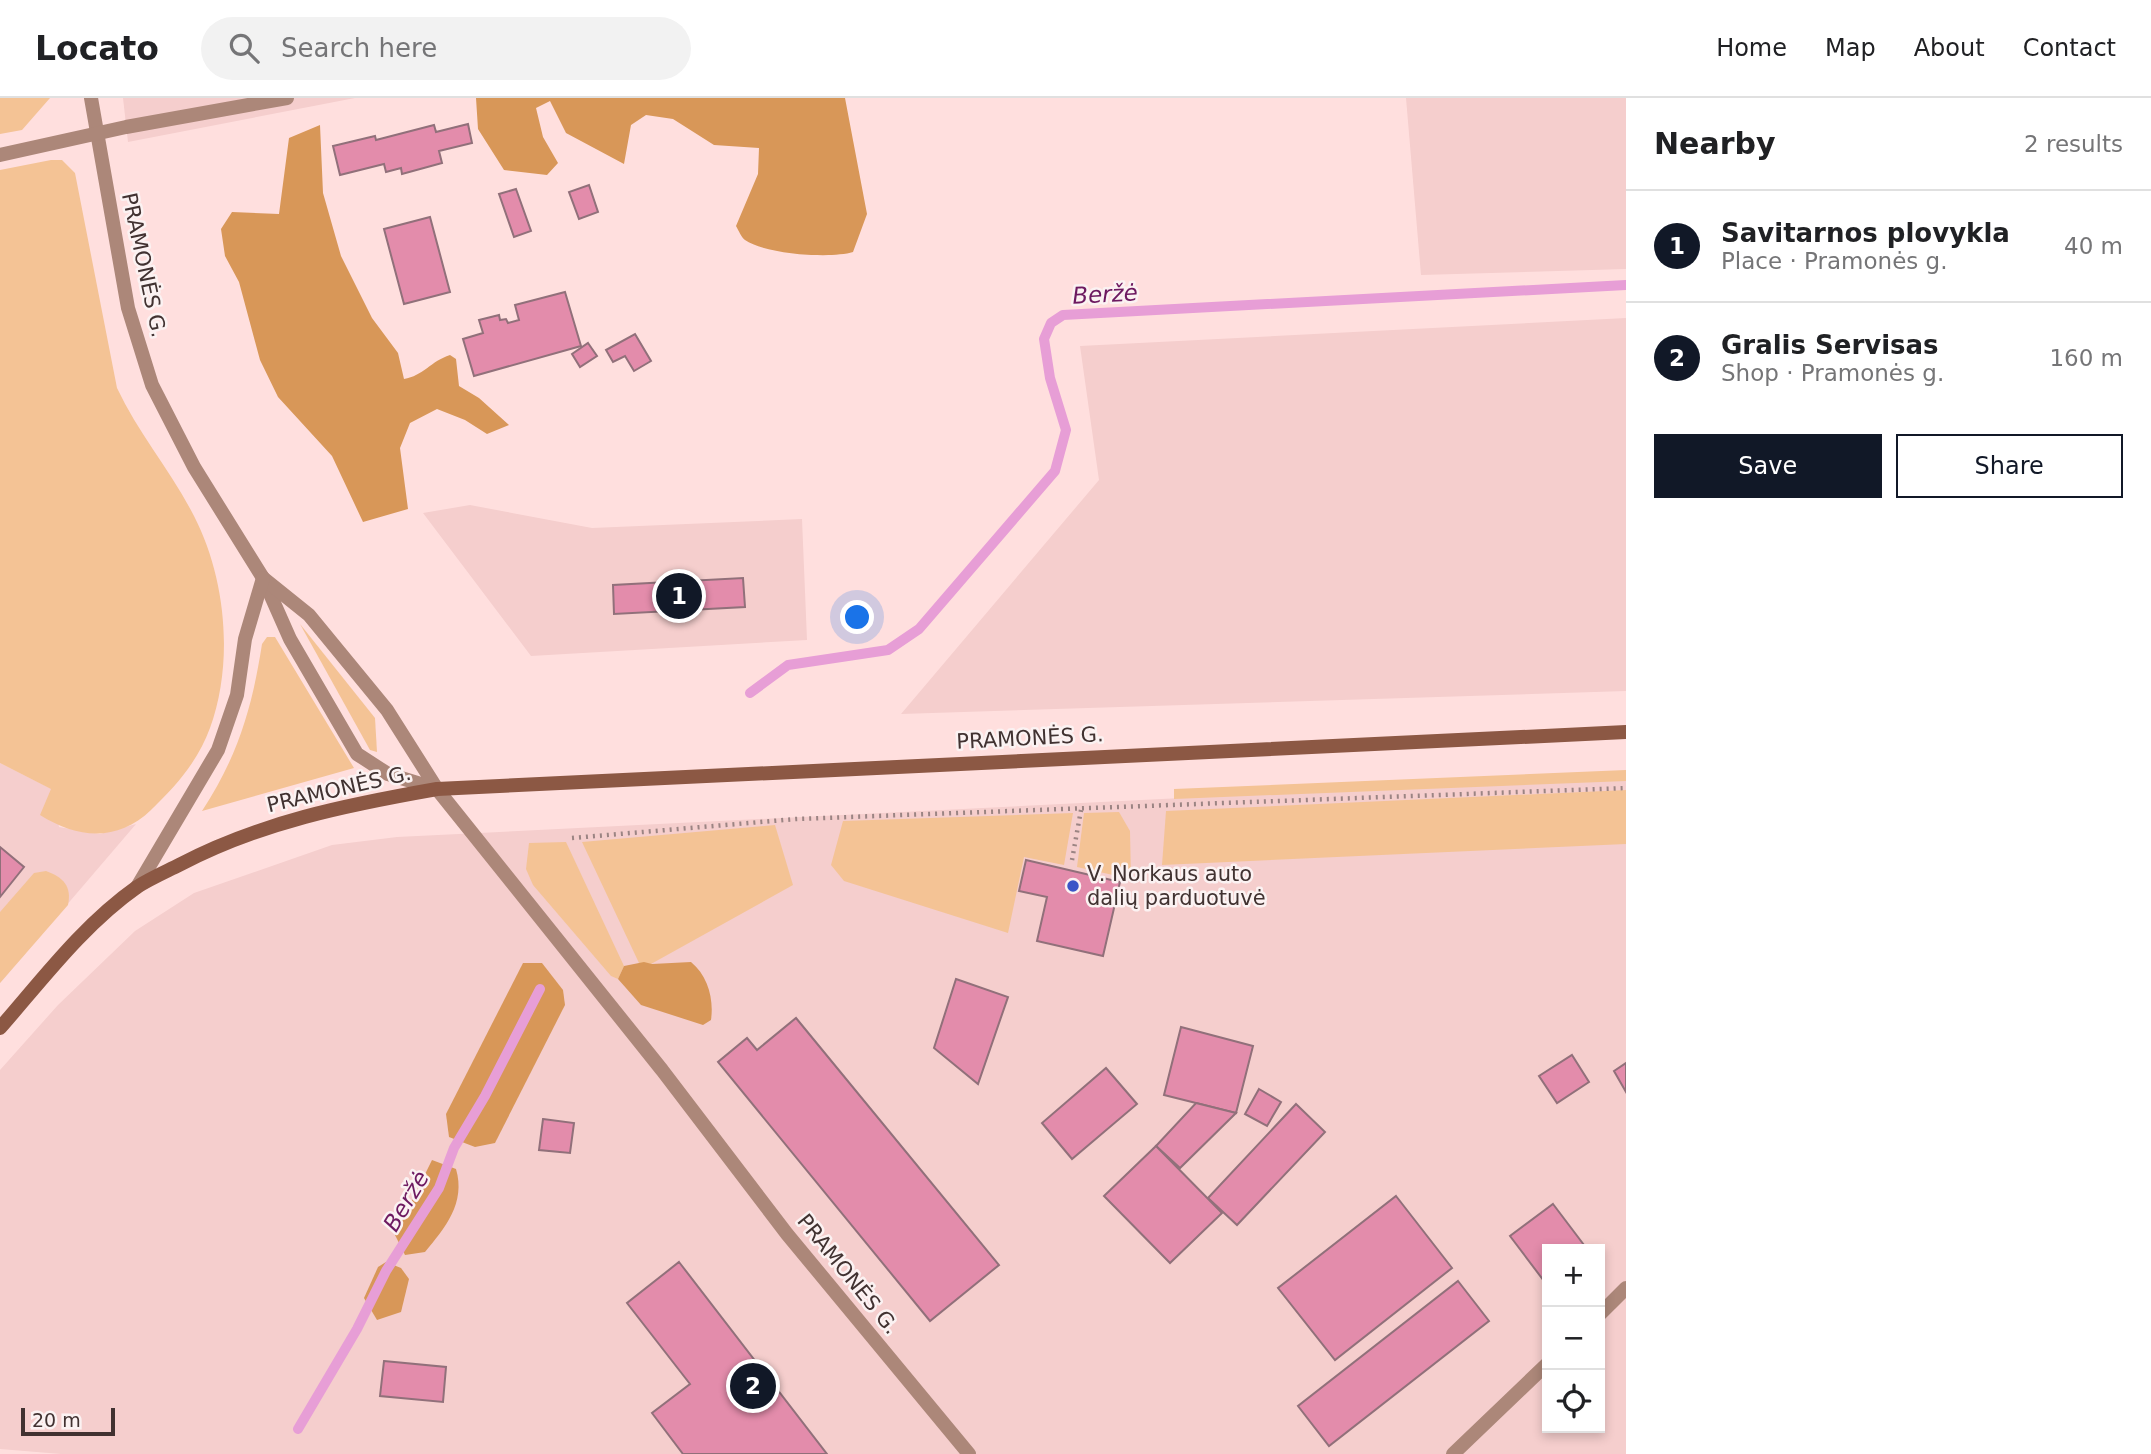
<!DOCTYPE html>
<meta charset="utf-8">
<style>
body{margin:0;font-family:"DejaVu Sans",sans-serif;background:#f2f2f2;color:#202124}
.controls{position:absolute;right:21px;bottom:21px;display:grid;overflow:hidden;border-radius:0px;box-shadow:0 4px 10px #0003}
.controls button{width:63px;height:63px;display:grid;place-items:center;padding:0;border:0;border-bottom:2px solid #e0e0e0;background:#fff;color:#202124;font:35px sans-serif}
.scale{position:absolute;left:21px;bottom:18px;width:94px;box-sizing:border-box;padding-left:7px;border:4px solid #413231;border-top:0;font-size:19px;line-height:24px;white-space:nowrap;color:#413231;-webkit-text-stroke:5px #fbf2f2;paint-order:stroke}
.you{position:absolute;left:858px;top:520px;width:24px;height:24px;margin:-18px;border:5px solid #fff;border-radius:50%;background:#1a73e8;box-shadow:0 0 0 10px #1a73e833}
.badge{display:grid;place-items:center;width:46px;height:46px;border-radius:50%;background:#111827;color:#fff;font-size:23px;font-weight:700}
.pin{position:absolute;translate:-50% -50%;border:4px solid #fff;box-shadow:0 2px 7px #0006}
.list{margin:0;padding:0;list-style:none}
h2{display:flex;justify-content:space-between;align-items:center;height:91px;margin:0;padding:0 28px;font-size:30px}
h2 small{font-size:23px;font-weight:400;color:#757577}
.list li{display:grid;grid-template-columns:46px 1fr auto;gap:21px;align-items:center;box-sizing:border-box;height:112px;padding:0 28px;border-top:2px solid #e0e0e0}
.list b{display:block;font-size:26px;white-space:nowrap}
.list p{margin:0;font-size:23px;white-space:nowrap;color:#757577}
.list em{font-size:23px;font-style:normal;color:#757577}
.actions{display:flex;gap:14px;padding:21px 28px}
.actions a{flex:1;padding:16px 0;border:2px solid #111827;border-radius:0px;text-align:center;font-size:24px;color:#111827}
.actions .main{background:#111827;color:#fff}
.icon{flex:none;width:38px;height:38px;fill:none;stroke:currentColor;stroke-width:2;stroke-linecap:round;stroke-linejoin:round}
.map{position:relative;flex:none;width:1626px;height:1356px;overflow:hidden}
header{display:flex;align-items:center;gap:42px;box-sizing:border-box;height:98px;padding:0 35px;background:#fff;border-bottom:2px solid #e0e0e0}
header strong{font-size:33px}
nav{display:flex;gap:38px;margin-inline-start:auto;font-size:24px}
.search{width:490px;height:63px;background:#f2f2f2;display:flex;align-items:center;gap:18px;box-sizing:border-box;padding:0 24px;border-radius:38px;color:#757577;font-size:26px}
main{display:flex}
aside{flex:1;background:#fff}
.map>svg:first-child{display:block}
.built{fill:#f5cecd;fill-rule:evenodd}
.green{fill:#f4c395}
.forest{fill:#d89758}
.lines{fill:none;stroke-linecap:round;stroke-linejoin:round}
.stream{stroke:#e79ed6;stroke-width:10}
.building{fill:#e38cab;stroke:#91707a;stroke-width:2}
.path{stroke:#9b8483;stroke-width:4.5;stroke-dasharray:2 5;stroke-linecap:butt}
.street{stroke:#ac8779;stroke-width:14}
.secondary{stroke:#8c5844;stroke-width:14}
.poi-dot{fill:#3a55c7;stroke:#fbf2f2;stroke-width:2.5}
.labels{text-anchor:middle;dominant-baseline:central;stroke-width:5;stroke-linejoin:round;paint-order:stroke}
.street-label{font-size:21px;fill:#413231;stroke:#fbf2f2}
.poi-label{font-size:21px;fill:#413231;stroke:#fbf2f2;text-anchor:start}
.water-label{font-size:23px;font-style:italic;fill:#6d1960;stroke:#fbf2f2}
</style>
<header>
<strong>Locato</strong>
<div class="search"><svg class="icon" aria-label="search" viewBox="0 0 24 24"><circle cx="10" cy="10" r="6"/><path d="M15 15l6 6"/></svg>Search here</div>
<nav><a>Home</a><a>Map</a><a>About</a><a>Contact</a></nav>
</header>
<main>
<div class="map">
<svg width="1626" height="1356" viewBox="0 0 1626 1356">
<rect width="100%" height="100%" fill="#ffdfde"/>
<g class="built">
<path d="M123,0H355L128,44Z"/>
<path d="M1406,0H1626V171L1421,177Z"/>
<path d="M1626,220V593L901,616L1099,382L1080,248Z"/>
<path d="M470,407L592,430L802,421L807,542L531,558L423,415Z"/>
<path d="M0,665L52,691L59,729L100,736L136,726L0,885Z"/>
<path d="M1626,678V1356H61L0,1351V972L58,907L135,833L194,795L332,747L397,739ZM1547,1151H1600V1330H1547Z"/>
</g>
<g class="green">
<path d="M0,0H50L22,32L0,36Z"/>
<path d="M51,62H62L75,75L117,290C138,335 171,373 194,418C226,480 234,564 210,630C198,663 176,688 151,712C118,744 78,741 40,717L51,691L0,665V72Z"/>
<path d="M300,526L375,620L377,654L370,652Z"/>
<path d="M267,539H275L354,670L202,713C238,658 252,610 262,546Z"/>
<path d="M1626,672V683L1174,701V691Z"/>
<path d="M1626,692V746L1162,767L1166,713Z"/>
<path d="M1119,714L1130,733L1131,781L1077,769L1084,715Z"/>
<path d="M1073,715L1064,767L1024,759L1008,835L844,783L831,767L843,723Z"/>
<path d="M775,727L793,787L651,866L639,865L582,744Z"/>
<path d="M566,744L624,868L618,881L611,878L533,787L526,771L529,745Z"/>
<path d="M46,773C63,779 72,788 68,807L0,885V814L34,775Z"/>
</g>
<g class="forest">
<path d="M476,0H845L867,116L853,154C830,161 765,156 745,142C741,139 739,133 736,128L758,76L759,50L714,47L673,21L646,17L631,27L624,66L566,35L550,3L536,10L543,39L558,65L547,77L504,72L478,31Z"/>
<path d="M320,27L323,95L341,158L372,220L398,255L404,281C423,278 431,263 450,257L456,261L459,288L479,300L509,327L487,336L465,322L437,311L410,325L400,350L408,411L363,424L332,358L278,299L260,262L239,184L225,158L221,131L232,114L279,116L289,40Z"/>
<path d="M644,864L652,866L691,864C708,878 714,901 711,922L703,927L641,907L618,881L624,868Z"/>
<path d="M523,865H542L563,892L565,907L495,1045L475,1049L449,1039L446,1016Z"/>
<path d="M432,1062L456,1071C466,1105 445,1130 425,1154L405,1157L395,1137Z"/>
<path d="M386,1164L401,1170L409,1181L401,1214L377,1222L364,1200L378,1169Z"/>
</g>
<g class="lines">
<g class="stream">
<path d="M750,595L788,567L888,552L919,531L1055,373L1066,332L1050,280L1044,241L1051,225L1063,217L1626,187"/>
<path d="M298,1331L357,1231L386,1173L439,1090L454,1050L485,998L540,891"/>
</g>
</g>
<g class="building">
<path d="M468,26L472,45L439,53L442,65L402,76L401,70L386,74L384,66L340,77L333,48L375,38L376,42L434,27L436,34Z"/>
<path d="M589,87L598,114L579,121L569,94Z"/>
<path d="M516,91L531,133L514,139L499,96Z"/>
<path d="M430,119L450,194L404,206L384,131Z"/>
<path d="M565,194L581,248L474,278L463,241L483,235L479,222L499,217L500,222L506,221L508,225L519,222L515,207Z"/>
<path d="M635,236L651,263L634,273L625,258L613,264L606,252Z"/>
<path d="M588,245L597,258L580,269L572,256Z"/>
<path d="M743,480L745,509L614,516L613,487Z"/>
<path d="M0,749L24,769L0,799Z"/>
<path d="M1026,762L1120,784L1103,858L1037,843L1047,799L1019,793Z"/>
<path d="M956,881L1008,899L978,986L934,950Z"/>
<path d="M796,920L999,1167L930,1223L718,964L747,940L757,952Z"/>
<path d="M1181,929L1253,948L1236,1015L1164,997Z"/>
<path d="M1572,957L1589,984L1557,1005L1539,978Z"/>
<path d="M1626,965V994L1614,973Z"/>
<path d="M1106,970L1137,1006L1072,1061L1042,1025Z"/>
<path d="M1259,991L1281,1004L1267,1028L1245,1016Z"/>
<path d="M1196,1005L1236,1015L1180,1070L1156,1048Z"/>
<path d="M1296,1006L1325,1034L1237,1127L1208,1100Z"/>
<path d="M543,1021L574,1025L570,1055L539,1052Z"/>
<path d="M1156,1048L1222,1115L1170,1165L1104,1098Z"/>
<path d="M1396,1098L1452,1170L1335,1262L1278,1190Z"/>
<path d="M1553,1106L1587,1151H1547V1187L1510,1138Z"/>
<path d="M679,1164L827,1356H683L652,1315L690,1286L627,1205Z"/>
<path d="M1458,1183L1489,1223L1329,1348L1298,1308Z"/>
<path d="M384,1263L446,1269L443,1304L380,1298Z"/>
</g>
<g class="lines">
<g class="path">
<path d="M572,740L796,721L1626,690"/>
<path d="M1072,762L1081,712"/>
</g>
<g class="street">
<path d="M91,0L128,210L152,287L194,369L263,480L290,541L357,656L388,676L437,691"/>
<path d="M0,57L126,29L287,0"/>
<path d="M263,480L309,517L387,612L437,691L662,972L787,1136L969,1356"/>
<path d="M137,789L218,652L237,597L245,541L263,480"/>
<path d="M1600,1216L1626,1190"/>
<path d="M1453,1356L1547,1266"/>
</g>
<path class="secondary" d="M0,930C42,882 83,827 137,789C149,781 165,774 179,767C261,724 346,707 437,691L1626,634"/>
</g>
<circle class="poi-dot" cx="1073" cy="788" r="7"/>
<g class="labels">
<g class="street-label">
<text transform="translate(144 167) rotate(78)">PRAMONĖS G.</text>
<text transform="translate(1030 640) rotate(-3)">PRAMONĖS G.</text>
<text transform="translate(339 691) rotate(-13)">PRAMONĖS G.</text>
<text transform="translate(848 1176) rotate(51)">PRAMONĖS G.</text>
</g>
<g class="poi-label">
<text x="1087" y="776">V. Norkaus auto<tspan x="1087" dy="24">dalių parduotuvė</tspan></text>
</g>
<g class="water-label">
<text transform="translate(1105 196) rotate(-3)">Beržė</text>
<text transform="translate(406 1103) rotate(-59)">Beržė</text>
</g>
</g>
</svg>
<div class="controls">
<button>+</button>
<button>−</button>
<button><svg class="icon" aria-label="locate" viewBox="0 0 24 24"><circle cx="12" cy="12" r="6"/><path d="M12 2v4M12 18v4M2 12h4M18 12h4"/></svg></button>
</div>
<div class="scale">20 m</div>
<div class="you"></div>
<div class="pin badge" style="left:679px;top:498px">1</div>
<div class="pin badge" style="left:753px;top:1288px">2</div>
</div>
<aside>
<h2>Nearby<small>2 results</small></h2>
<ul class="list">
<li><span class="badge">1</span><div><b>Savitarnos plovykla</b><p>Place · Pramonės g.</p></div><em>40 m</em></li>
<li><span class="badge">2</span><div><b>Gralis Servisas</b><p>Shop · Pramonės g.</p></div><em>160 m</em></li>
</ul>
<div class="actions"><a class="main">Save</a><a>Share</a></div>
</aside>
</main>
